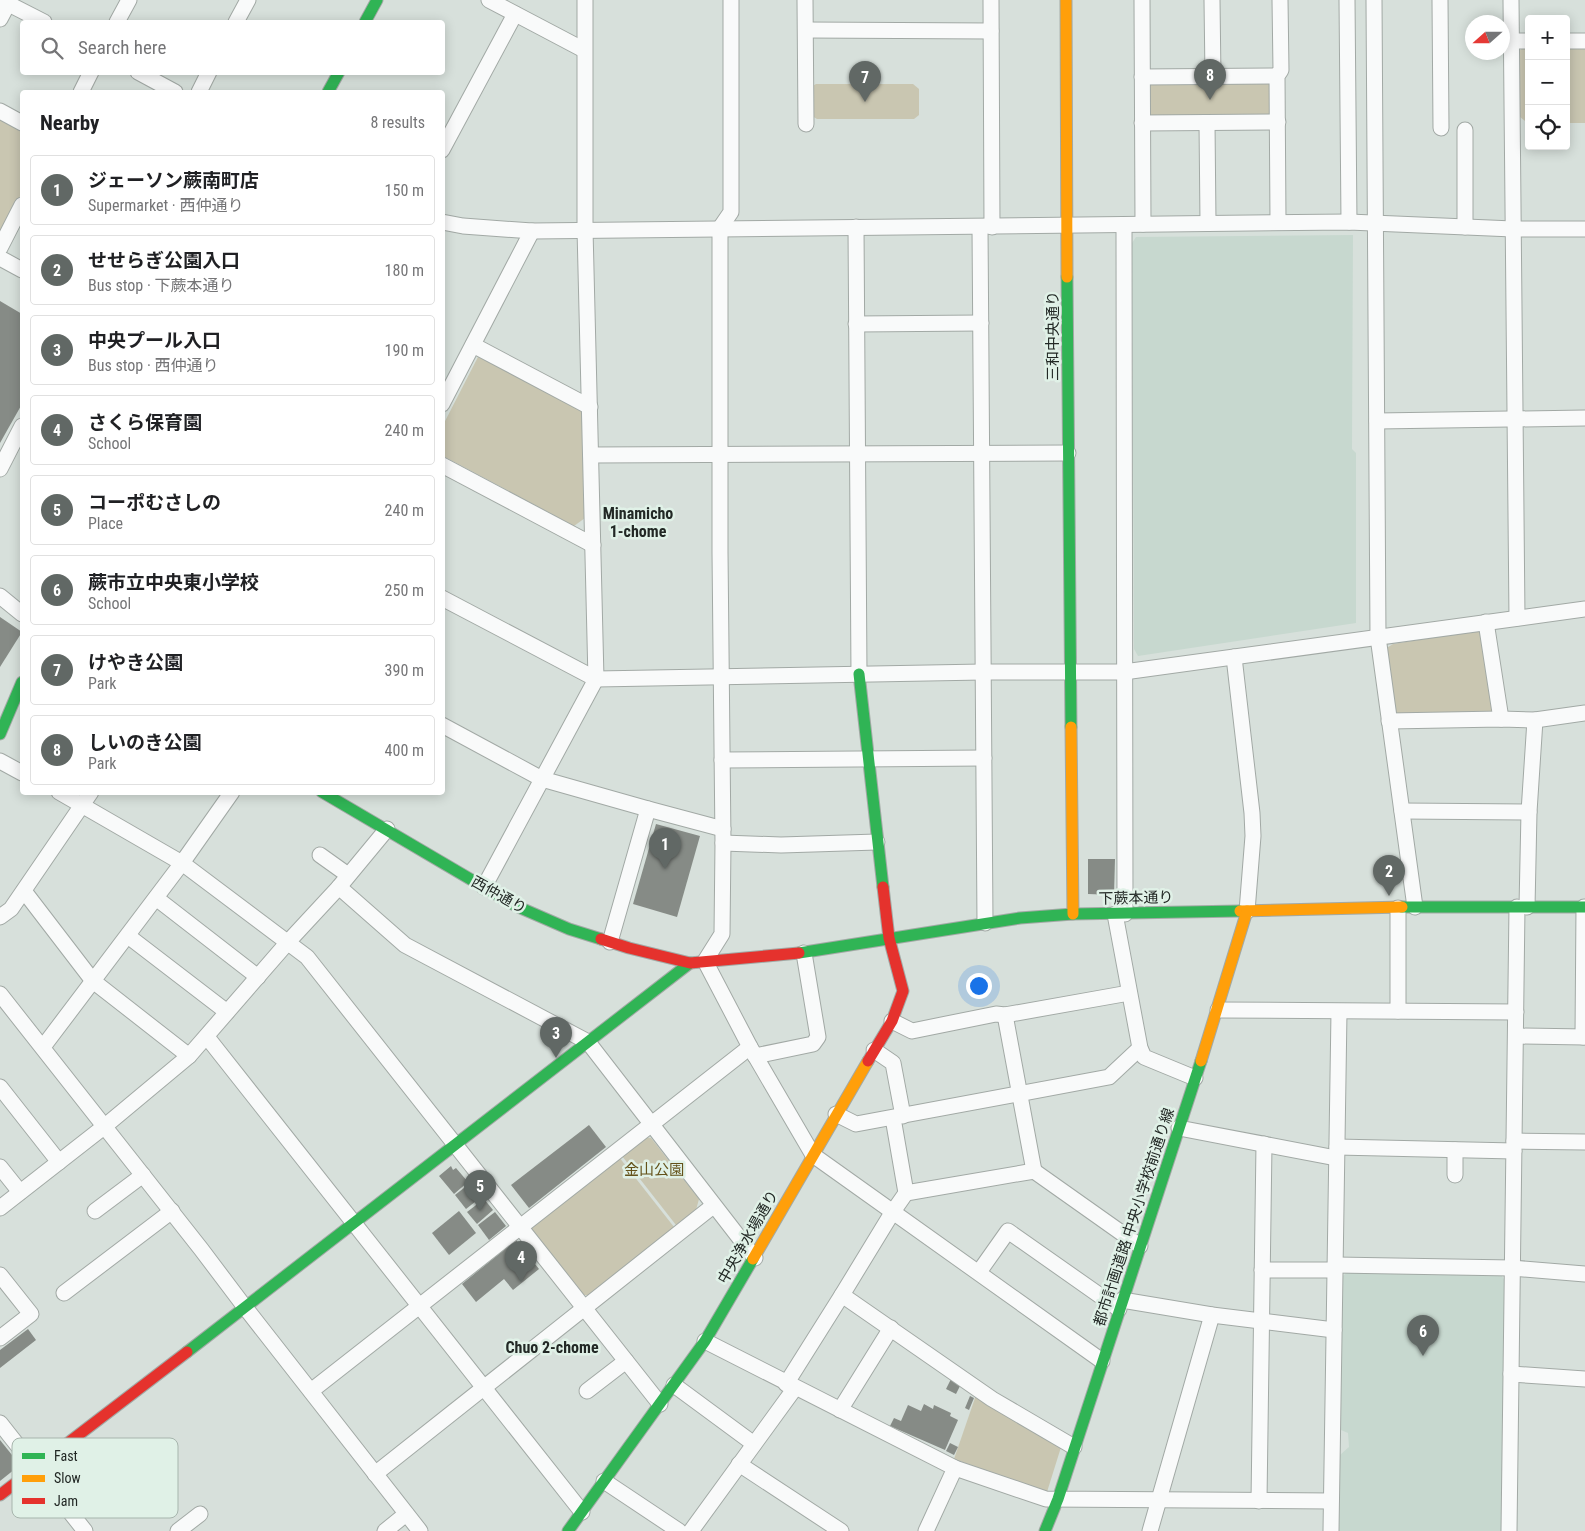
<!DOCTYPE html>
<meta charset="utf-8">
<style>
body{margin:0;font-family:"Roboto Condensed","Noto Sans JP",sans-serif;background:#f6f6f6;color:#202124}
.controls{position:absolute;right:15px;top:15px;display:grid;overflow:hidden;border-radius:5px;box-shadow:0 2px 12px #0003}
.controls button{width:45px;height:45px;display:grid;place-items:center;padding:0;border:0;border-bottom:1px solid #e0e0e0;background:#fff;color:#202124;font:25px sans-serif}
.compass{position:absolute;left:1465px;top:15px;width:45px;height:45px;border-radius:50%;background:#fff;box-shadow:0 2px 12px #0003;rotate:249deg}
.you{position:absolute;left:978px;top:985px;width:18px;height:18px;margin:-12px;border:4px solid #fff;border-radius:50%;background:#1a73e8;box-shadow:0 0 0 8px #1a73e833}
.badge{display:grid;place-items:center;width:32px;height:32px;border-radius:50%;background:#616865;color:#fff;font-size:16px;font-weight:700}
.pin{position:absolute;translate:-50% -41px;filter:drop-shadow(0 1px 2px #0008)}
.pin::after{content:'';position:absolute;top:26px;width:18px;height:15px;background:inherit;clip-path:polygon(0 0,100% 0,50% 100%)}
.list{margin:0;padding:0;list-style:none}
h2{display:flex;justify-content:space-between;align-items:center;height:65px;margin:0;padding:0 20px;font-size:21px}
h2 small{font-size:16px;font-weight:400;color:#757577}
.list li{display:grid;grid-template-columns:32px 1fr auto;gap:15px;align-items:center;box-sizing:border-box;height:70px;margin:0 10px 10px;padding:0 10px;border:1px solid #e0e0e0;border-radius:5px}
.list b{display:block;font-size:19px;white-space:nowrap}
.list p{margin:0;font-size:16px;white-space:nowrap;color:#757577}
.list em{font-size:16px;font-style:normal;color:#757577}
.icon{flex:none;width:28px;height:28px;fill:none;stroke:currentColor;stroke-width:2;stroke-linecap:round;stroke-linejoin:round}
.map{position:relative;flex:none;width:1585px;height:1531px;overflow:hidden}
.search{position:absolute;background:#fff;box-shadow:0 2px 12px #0003;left:20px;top:20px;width:425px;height:55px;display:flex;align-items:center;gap:12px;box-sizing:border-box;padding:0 18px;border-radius:5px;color:#757577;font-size:19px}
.panel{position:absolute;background:#fff;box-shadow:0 2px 12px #0003;left:20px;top:90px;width:425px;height:705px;border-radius:5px}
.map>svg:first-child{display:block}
.built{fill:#c7d8cf}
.green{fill:#c9c6b1}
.building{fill:#868b86}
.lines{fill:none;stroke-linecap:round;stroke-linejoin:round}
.street-casing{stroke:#a2a9a5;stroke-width:17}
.fast-casing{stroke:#a2a9a5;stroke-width:13}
.slow-casing{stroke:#a2a9a5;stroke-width:13}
.jam-casing{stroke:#a2a9a5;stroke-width:13}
.street{stroke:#f9fafa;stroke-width:15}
.fast{stroke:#30b455;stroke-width:11}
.slow{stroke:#ff9f0a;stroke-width:11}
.jam{stroke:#e5322d;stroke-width:11}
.labels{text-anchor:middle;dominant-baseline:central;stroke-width:5;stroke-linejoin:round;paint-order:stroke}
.street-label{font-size:15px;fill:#222825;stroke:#e0f1e7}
.park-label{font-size:15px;fill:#64521a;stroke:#e0f1e7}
.neighbourhood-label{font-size:16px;font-weight:bold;fill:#222825;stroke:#e0f1e7}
.key{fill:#e0f1e7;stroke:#a7b5ad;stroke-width:1}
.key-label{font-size:14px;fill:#222825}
</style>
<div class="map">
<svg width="1585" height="1531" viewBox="0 0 1585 1531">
<rect width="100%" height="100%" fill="#d7e0db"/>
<g class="built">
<path d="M1353,235L1352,449L1356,453V623L1138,656L1134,649L1132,243L1136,237Z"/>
<path d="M1347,1272L1501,1275L1506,1282L1502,1531H1339L1340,1455L1349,1447L1348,1433L1341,1430L1342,1277Z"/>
</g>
<g class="green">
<path d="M1524,47H1529V124L1520,117L1519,51Z"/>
<rect x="1566" y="47" width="19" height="76"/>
<path d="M1266,81V84H1270L1271,115L1150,116V83Z"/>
<path d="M816,84H913L919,89V115L914,119H817L812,116L811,87Z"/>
<path d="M0,117L22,130V192L0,237Z"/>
<path d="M479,355L583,411L585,518L574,526L443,456L442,427Z"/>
<path d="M1479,630L1485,633L1494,709L1491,712L1396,713L1392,711L1385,649L1393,644Z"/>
<path d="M644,1137L651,1138L699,1199L696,1210L676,1225L622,1156Z"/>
<path d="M619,1157L674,1227L588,1295H580L531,1231L533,1226Z"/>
<path d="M976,1395L1062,1444L1047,1492L954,1459Z"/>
</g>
<g class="building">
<path d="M0,301L22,314V404L0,443Z"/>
<path d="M0,617L22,632L0,667Z"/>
<path d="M656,824L700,836L677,917L633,904Z"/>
<path d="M1088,859H1115L1114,895L1088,894Z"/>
<path d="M589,1125L606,1147L529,1208L511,1185Z"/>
<path d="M451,1166L453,1170L456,1168L468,1182L454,1194L439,1176Z"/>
<path d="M469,1184L480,1198L466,1209L455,1195Z"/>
<path d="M484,1199L493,1210L477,1224L467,1212Z"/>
<path d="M459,1211L476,1233L449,1255L432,1233Z"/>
<path d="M495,1212L506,1226L489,1240L478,1225Z"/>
<path d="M516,1240L539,1269L513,1290L504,1279L476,1302L462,1284Z"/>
<path d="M28,1329L36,1340L0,1368V1350Z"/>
<path d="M951,1379L961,1384L956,1394L946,1389Z"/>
<path d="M970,1396L974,1398L969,1410L965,1408Z"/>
<path d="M924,1404L933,1409L934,1405L951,1413L950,1416L958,1420L945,1450L890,1426L894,1418L901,1421L908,1405L921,1411Z"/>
<path d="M0,1440L20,1465L0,1481Z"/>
<path d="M950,1443L958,1447L954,1455L946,1451Z"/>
</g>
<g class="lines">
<g class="street-casing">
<g id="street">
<path d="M1,0L44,22"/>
<path d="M489,0L584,50"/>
<path d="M731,0V212L720,228V552L723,843L722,934L705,961L750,1047L813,1155L1102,1361"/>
<path d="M805,0L806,124"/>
<path d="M991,0L992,227"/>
<path d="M1142,0L1143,224"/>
<path d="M1212,0L1213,77"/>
<path d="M1347,0L1349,222"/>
<path d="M1374,0L1378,637L1415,907"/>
<path d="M1440,0L1441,128"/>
<path d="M1511,0L1517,618"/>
<path d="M0,19L10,0"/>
<path d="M117,22L129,0"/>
<path d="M236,22L248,0"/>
<path d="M806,30L991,31"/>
<path d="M1511,41H1529"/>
<path d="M1566,41H1585"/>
<path d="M138,72L175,92"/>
<path d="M1142,77L1277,76"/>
<path d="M81,92L91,72"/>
<path d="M199,92L209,72"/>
<path d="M0,111L22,123"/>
<path d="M1142,123L1278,122"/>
<path d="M1207,123L1208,223"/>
<path d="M442,150L515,14"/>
<path d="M442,222L463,226L532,231L1349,222L1513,229H1585"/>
<path d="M1278,222L1277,76L1281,70L1280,0"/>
<path d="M1124,225L1125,914"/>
<path d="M856,227L859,674"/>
<path d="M980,227L985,923"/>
<path d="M1465,227V130"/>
<path d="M0,248L22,205"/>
<path d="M0,258L22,270"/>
<path d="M856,324L981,323"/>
<path d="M473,345L590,407"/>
<path d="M442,404L532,231"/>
<path d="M1377,421L1585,418"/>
<path d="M591,455L1068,453"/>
<path d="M442,465L593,545"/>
<path d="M0,469L22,426"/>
<path d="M0,596L22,614"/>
<path d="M442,598L596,679L983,672H1124L1585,609"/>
<path d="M1486,622L1501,719"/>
<path d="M1234,657L1252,813L1253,836L1247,911"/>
<path d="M1389,721L1501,719L1535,720L1585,713"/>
<path d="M442,725L542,779L648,809L723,829"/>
<path d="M722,760L984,758"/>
<path d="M0,761L22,773"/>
<path d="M59,792L182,863L307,957L660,1404"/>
<path d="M1402,811L1529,812"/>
<path d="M723,843L781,845L877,842"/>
<path d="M320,855L348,875"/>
<path d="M339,887L405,945L588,1042L755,1258"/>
<path d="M484,887L596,679L585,229V0"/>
<path d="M24,891L93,981L189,1056"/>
<path d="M156,898L258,977"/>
<path d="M1527,907L1529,812L1535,720"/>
<path d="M1398,908V1011"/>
<path d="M1115,914L1140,1048L1144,1057L1195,1078"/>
<path d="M0,917L11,909L91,792"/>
<path d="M128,936L227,1012"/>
<path d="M610,942L648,809"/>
<path d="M0,994L201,1249L244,1306L420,1531"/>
<path d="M1218,1010L1516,1012"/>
<path d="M1005,1015L1034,1171"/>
<path d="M892,1021L912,1031L996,1014L1005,1015L1129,993"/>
<path d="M1516,1036L1585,1037"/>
<path d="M207,1037L582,1512"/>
<path d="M1583,1037L1584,907"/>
<path d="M43,1047L182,863L232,792"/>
<path d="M874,1050L893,1063L903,1116"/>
<path d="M755,1056L813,1044L818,1037L804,953"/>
<path d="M0,1087L59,1162"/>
<path d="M836,1114L856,1124L1109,1077L1140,1048"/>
<path d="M893,1118L906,1193"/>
<path d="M1179,1128L1336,1158"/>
<path d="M1514,1141L1585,1142"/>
<path d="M1337,1147L1514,1151"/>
<path d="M0,1167L20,1192"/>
<path d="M1455,1175V1150"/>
<path d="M0,1208L105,1126L189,1056L288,942L339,887L387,829"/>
<path d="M95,1211L143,1175"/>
<path d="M1336,1265L1512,1268L1585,1274"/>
<path d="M1262,1270H1335"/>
<path d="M979,1272L1008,1231L1119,1309"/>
<path d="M0,1275L31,1314L0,1338"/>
<path d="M64,1293L172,1211"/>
<path d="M842,1295L992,1399L1074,1447"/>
<path d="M1122,1300L1212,1315L1334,1330"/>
<path d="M705,1341L955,1468L1046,1499L1331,1501"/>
<path d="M1511,1374L1585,1379"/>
<path d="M786,1384L842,1295L892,1213L906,1193L1034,1171L1140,1246"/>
<path d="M674,1385L754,1444"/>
<path d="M311,1391L750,1047"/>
<path d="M587,1391L626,1361"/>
<path d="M840,1410L891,1328"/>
<path d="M0,1423L85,1531"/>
<path d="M739,1464L841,1531"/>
<path d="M375,1474L713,1206"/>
<path d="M604,1481L679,1531"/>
<path d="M1259,1501L1264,1144"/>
<path d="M178,1531L200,1514"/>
<path d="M385,1531L406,1514"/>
<path d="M691,1531L795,1388"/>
<path d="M926,1531L955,1468"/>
<path d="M1150,1531L1212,1315"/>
<path d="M1331,1531L1339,1012"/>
<path d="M1509,1531L1517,907"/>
</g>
</g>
<g class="fast-casing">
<g id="fast">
<path d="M365,22L377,0"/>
<path d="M328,92L339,72"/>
<path d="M1067,277L1071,727"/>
<path d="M859,674L883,887"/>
<path d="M0,734L22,682"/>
<path d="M322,792L516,906L569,929L601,939"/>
<path d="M1402,907H1585"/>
<path d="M799,953L1020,918L1073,914L1240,911"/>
<path d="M187,1352L690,963"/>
<path d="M568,1531L705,1341L753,1259"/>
<path d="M1045,1531L1058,1499L1201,1061"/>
</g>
</g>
<g class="slow-casing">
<g id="slow">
<path d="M1066,0L1067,277"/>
<path d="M1071,727L1073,914"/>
<path d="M1240,911L1402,907"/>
<path d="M1201,1061L1247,911"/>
<path d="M753,1259L868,1061"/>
</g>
</g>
<g class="jam-casing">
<g id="jam">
<path d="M601,939L629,948L690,963L799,953"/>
<path d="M868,1061L892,1021L903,991L889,938L883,887"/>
<path d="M0,1495L187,1352"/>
</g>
</g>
<use href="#street" class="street"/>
<use href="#fast" class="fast"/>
<use href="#slow" class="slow"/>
<use href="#jam" class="jam"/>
</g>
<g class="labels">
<g class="street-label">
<text transform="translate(1053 336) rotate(-90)">三和中央通り</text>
<text transform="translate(499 895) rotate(29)">西仲通り</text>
<text transform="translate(1136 898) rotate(-1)">下蕨本通り</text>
<text transform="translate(1134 1217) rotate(-72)">都市計画道路 中央小学校前通り線</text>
<text transform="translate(748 1237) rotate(-60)">中央浄水場通り</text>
</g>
<g class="park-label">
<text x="654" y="1170">金山公園</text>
</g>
<g class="neighbourhood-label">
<text x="638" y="513">Minamicho<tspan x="638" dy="18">1-chome</tspan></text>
<text x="552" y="1347">Chuo 2-chome</text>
</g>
</g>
<rect x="12" y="1438" width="166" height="80" rx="8" class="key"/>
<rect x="22" y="1453" width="23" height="6" fill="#30b455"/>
<rect x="22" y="1475" width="23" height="7" fill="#ff9f0a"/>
<rect x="22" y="1498" width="23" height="6" fill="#e5322d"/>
<g class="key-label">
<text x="54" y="1461">Fast</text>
<text x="54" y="1483">Slow</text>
<text x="54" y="1506">Jam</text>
</g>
</svg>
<div class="controls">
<button>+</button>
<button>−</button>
<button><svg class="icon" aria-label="locate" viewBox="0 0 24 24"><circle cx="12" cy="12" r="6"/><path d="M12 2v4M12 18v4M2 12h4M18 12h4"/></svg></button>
</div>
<svg class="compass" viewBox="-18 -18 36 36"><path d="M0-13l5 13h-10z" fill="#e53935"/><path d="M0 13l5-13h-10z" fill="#757577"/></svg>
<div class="you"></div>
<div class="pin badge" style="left:665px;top:869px">1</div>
<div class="pin badge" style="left:1389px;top:896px">2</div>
<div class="pin badge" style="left:556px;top:1058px">3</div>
<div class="pin badge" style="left:521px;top:1282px">4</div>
<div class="pin badge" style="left:480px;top:1211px">5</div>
<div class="pin badge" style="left:1423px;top:1356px">6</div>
<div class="pin badge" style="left:865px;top:102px">7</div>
<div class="pin badge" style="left:1210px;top:100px">8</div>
<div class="search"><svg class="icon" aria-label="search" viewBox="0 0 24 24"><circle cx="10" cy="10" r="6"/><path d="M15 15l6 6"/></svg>Search here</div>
<section class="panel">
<h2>Nearby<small>8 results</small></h2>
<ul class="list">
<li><span class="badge">1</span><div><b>ジェーソン蕨南町店</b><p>Supermarket · 西仲通り</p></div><em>150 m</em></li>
<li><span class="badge">2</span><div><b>せせらぎ公園入口</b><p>Bus stop · 下蕨本通り</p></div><em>180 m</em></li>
<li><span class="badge">3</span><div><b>中央プール入口</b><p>Bus stop · 西仲通り</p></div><em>190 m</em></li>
<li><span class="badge">4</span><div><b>さくら保育園</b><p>School</p></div><em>240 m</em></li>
<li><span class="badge">5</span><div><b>コーポむさしの</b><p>Place</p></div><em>240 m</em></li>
<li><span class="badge">6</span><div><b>蕨市立中央東小学校</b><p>School</p></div><em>250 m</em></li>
<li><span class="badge">7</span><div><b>けやき公園</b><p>Park</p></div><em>390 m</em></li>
<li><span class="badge">8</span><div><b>しいのき公園</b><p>Park</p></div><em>400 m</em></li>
</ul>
</section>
</div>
